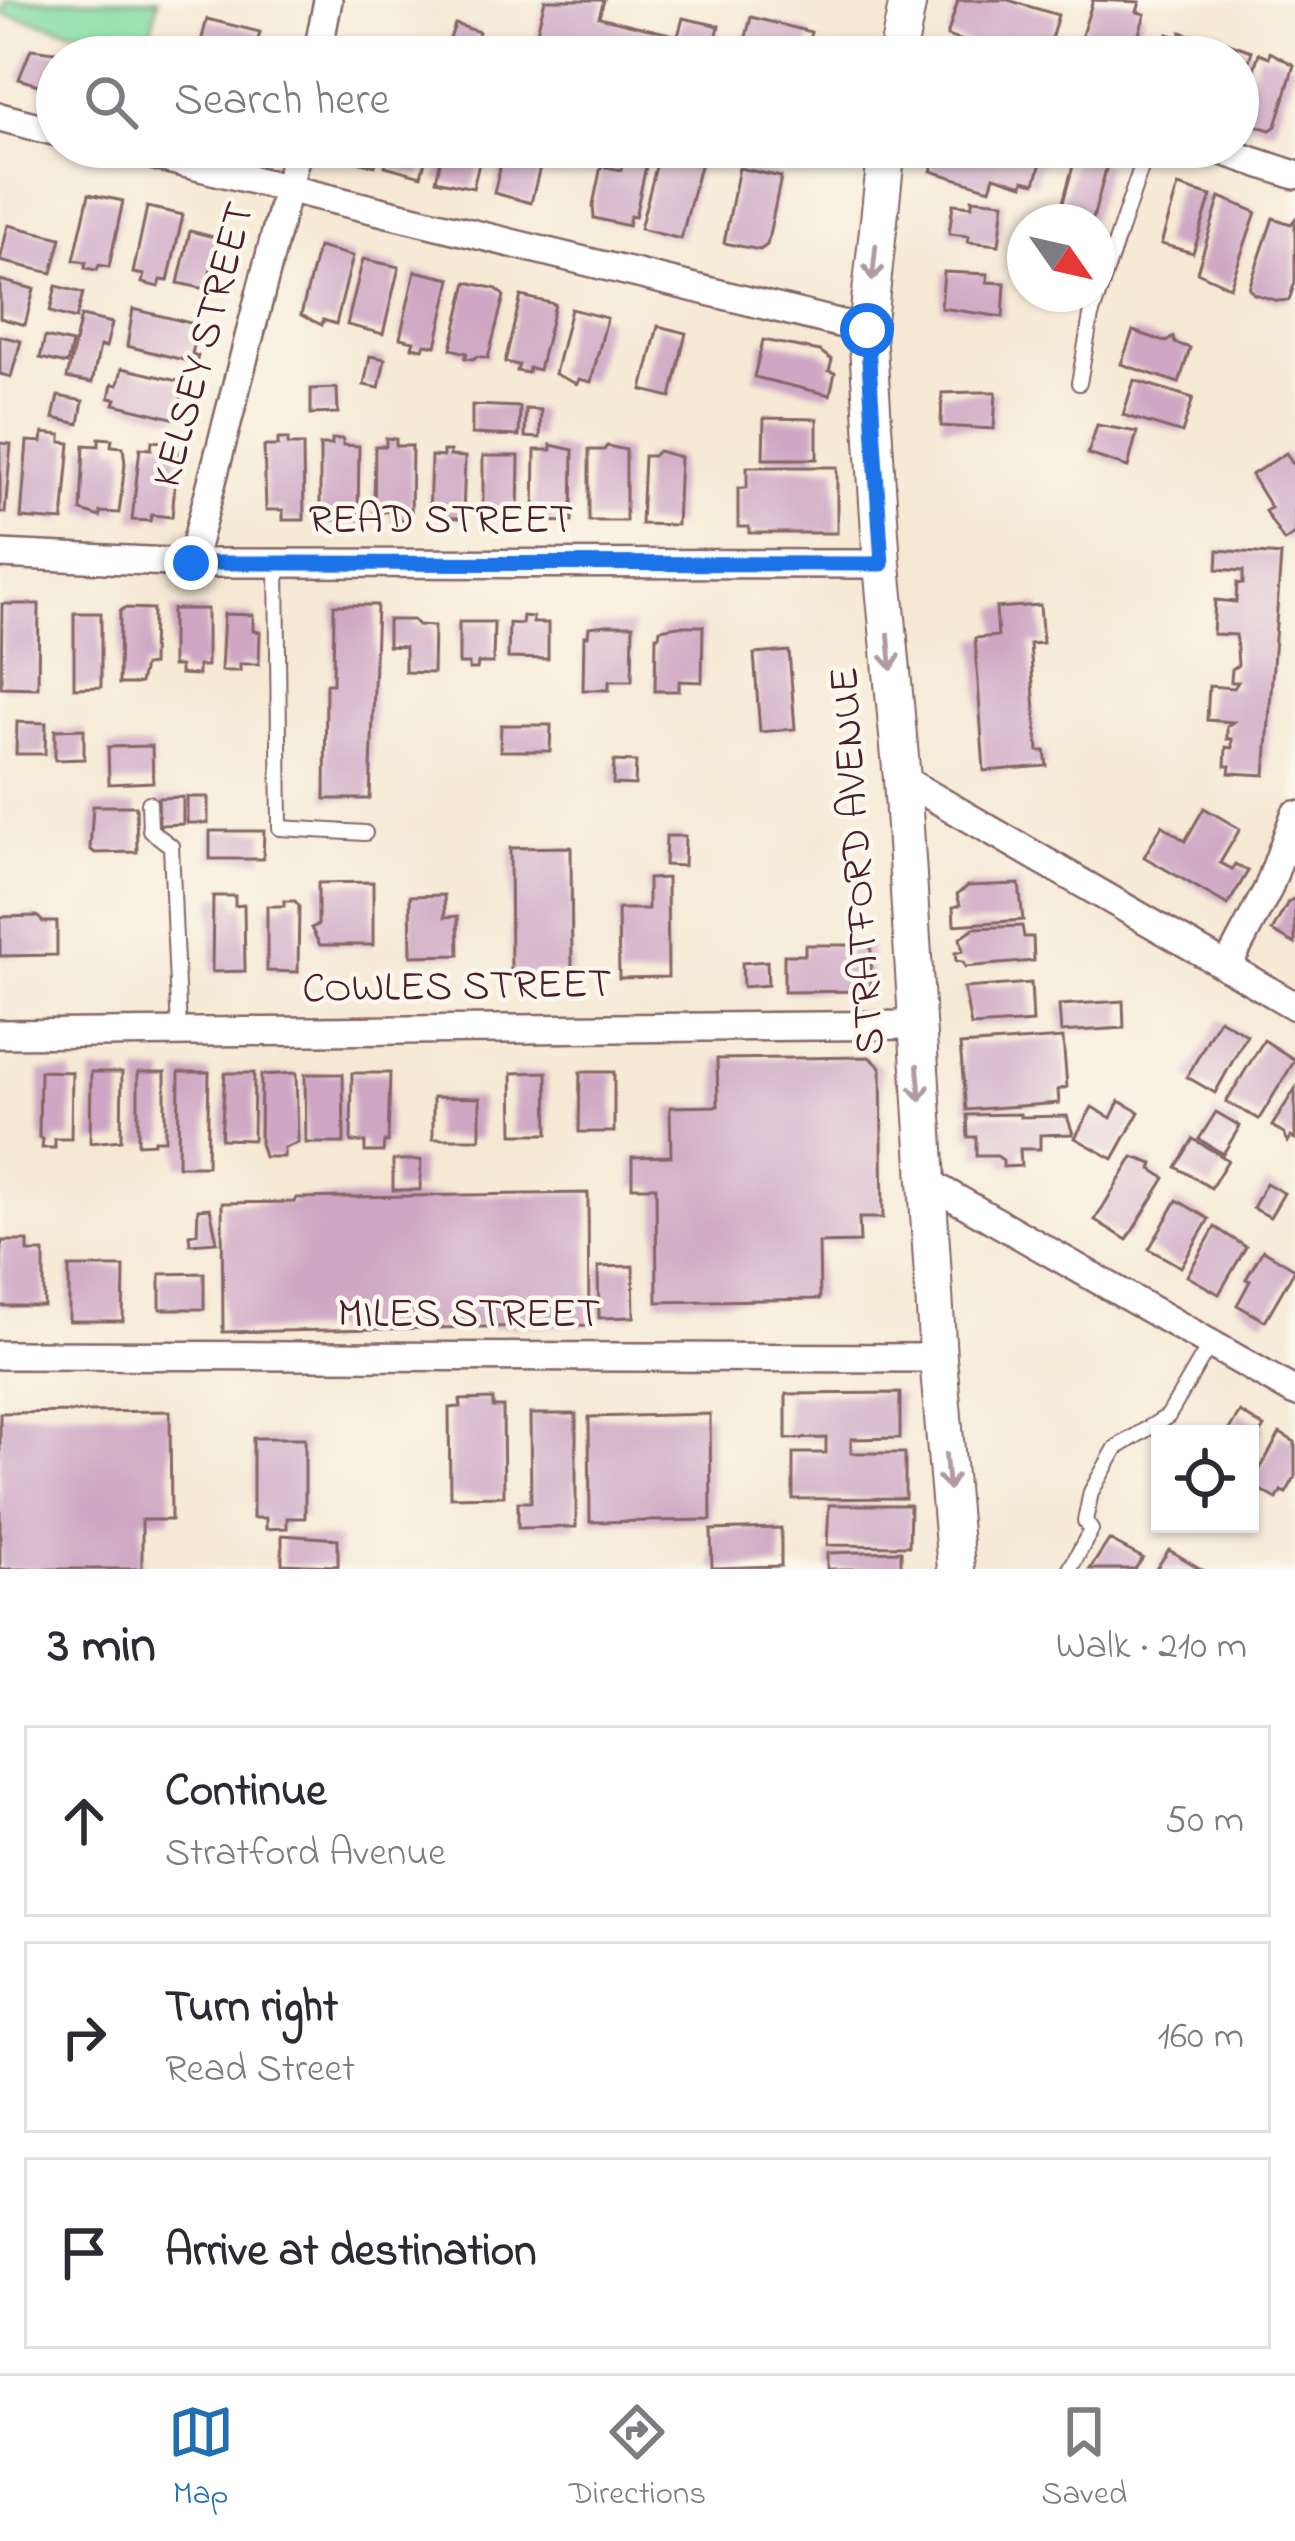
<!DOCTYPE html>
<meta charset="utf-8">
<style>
body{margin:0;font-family:"Indie Flower",sans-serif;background:#f2f2f3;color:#2b2b33}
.controls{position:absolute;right:36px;bottom:36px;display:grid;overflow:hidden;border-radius:0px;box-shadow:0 3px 9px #0004}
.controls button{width:108px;height:108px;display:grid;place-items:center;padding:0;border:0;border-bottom:3px solid #e1e1e2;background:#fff;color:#2b2b33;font:60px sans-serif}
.compass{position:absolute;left:1007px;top:204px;width:108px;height:108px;border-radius:50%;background:#fff;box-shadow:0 3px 9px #0004;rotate:124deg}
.stop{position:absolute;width:36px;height:36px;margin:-27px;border:9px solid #1a73e8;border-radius:50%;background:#fff}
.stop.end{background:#1a73e8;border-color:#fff;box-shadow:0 3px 12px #0008}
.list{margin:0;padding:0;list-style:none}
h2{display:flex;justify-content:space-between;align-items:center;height:156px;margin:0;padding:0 48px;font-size:51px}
h2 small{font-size:39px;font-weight:400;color:#7c7c81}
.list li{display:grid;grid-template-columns:78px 1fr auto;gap:36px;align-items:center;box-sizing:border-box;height:192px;margin:0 24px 24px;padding:0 24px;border:3px solid #e1e1e2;border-radius:0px}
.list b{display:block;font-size:45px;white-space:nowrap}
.list p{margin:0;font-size:39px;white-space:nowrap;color:#7c7c81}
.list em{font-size:39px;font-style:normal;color:#7c7c81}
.icon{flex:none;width:66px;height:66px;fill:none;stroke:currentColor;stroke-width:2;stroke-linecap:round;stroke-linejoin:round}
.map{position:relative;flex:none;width:1295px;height:1569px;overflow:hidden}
.search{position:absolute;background:#fff;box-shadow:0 3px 9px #0004;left:36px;right:36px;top:36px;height:132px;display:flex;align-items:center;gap:30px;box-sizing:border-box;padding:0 42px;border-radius:66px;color:#7c7c81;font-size:45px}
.sheet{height:804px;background:#fff}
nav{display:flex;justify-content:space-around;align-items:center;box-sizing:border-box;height:168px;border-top:3px solid #e1e1e2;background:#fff;font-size:33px;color:#7c7c81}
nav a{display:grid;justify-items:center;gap:6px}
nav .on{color:#1f6fb2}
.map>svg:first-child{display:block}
.green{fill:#86dea3;stroke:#687e67;stroke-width:3}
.building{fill:#cfa7c4}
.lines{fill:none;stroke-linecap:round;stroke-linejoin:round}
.lane-casing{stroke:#866666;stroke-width:18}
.street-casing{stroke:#866666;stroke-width:32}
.secondary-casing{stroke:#866666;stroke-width:40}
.lane{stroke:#fff;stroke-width:14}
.street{stroke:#fff;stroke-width:27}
.secondary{stroke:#fff;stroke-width:36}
.oneway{stroke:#ae9aa0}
.route{stroke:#1a73e8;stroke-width:15}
.labels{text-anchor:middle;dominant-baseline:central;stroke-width:9;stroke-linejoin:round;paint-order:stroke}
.street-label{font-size:42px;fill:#4a1f2b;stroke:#fbf7ec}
</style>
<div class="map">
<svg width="1295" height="1569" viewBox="0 0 1295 1569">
<rect width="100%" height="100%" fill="#fbf7ec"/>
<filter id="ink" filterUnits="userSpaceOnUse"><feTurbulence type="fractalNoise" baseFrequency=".00833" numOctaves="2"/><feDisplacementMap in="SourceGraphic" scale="24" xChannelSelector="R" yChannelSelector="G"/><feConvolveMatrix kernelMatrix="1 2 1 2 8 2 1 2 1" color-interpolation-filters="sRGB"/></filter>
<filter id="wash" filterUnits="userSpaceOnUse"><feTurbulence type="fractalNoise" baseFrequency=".004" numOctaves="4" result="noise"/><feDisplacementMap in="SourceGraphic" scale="48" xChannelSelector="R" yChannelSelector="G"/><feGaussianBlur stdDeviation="2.7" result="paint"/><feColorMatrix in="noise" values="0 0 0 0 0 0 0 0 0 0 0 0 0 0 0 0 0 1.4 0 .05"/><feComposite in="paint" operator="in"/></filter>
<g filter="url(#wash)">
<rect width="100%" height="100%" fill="#f6e9d4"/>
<path class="green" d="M6,0H158L147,48L3,14Z"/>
<g id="blocks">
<g class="building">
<path d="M545,0H604L599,17L678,36L683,18L719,26L712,57H574L570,56L571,49L554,45L553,52L533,47Z"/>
<path d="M958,0H1008L1058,15L1046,57H1016L947,36Z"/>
<path d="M1093,0L1140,2L1137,12L1145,14L1132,57H1075Z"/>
<path d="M751,17L811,32L805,57H741Z"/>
<path d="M207,19L260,32L255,51L261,52L260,57L198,53Z"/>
<path d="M455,24L479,32L471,57L446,51Z"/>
<path d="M1181,32L1190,35L1189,41L1202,45L1199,57H1160L1168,34L1180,38Z"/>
<path d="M1217,39L1252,51L1239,92L1238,57H1211Z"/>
<path d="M31,49L79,55L57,57V91L19,79Z"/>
<path d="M1270,52L1294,65L1276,126L1270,130L1238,120L1259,53L1269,57Z"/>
<path d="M332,147H380L375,166L330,154Z"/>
<path d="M390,147H429L421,176L385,166Z"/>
<path d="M444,147H483L473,188L436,180Z"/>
<path d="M505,147H545L531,203L494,193Z"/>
<path d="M938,147H1046L1035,183L1024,180L1023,185L994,176L990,189L931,171Z"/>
<path d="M660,151L701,162L681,239L640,229Z"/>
<path d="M1081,157L1107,165L1093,219L1061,209L1073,166Z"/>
<path d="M623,160L646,166L635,217L630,216L628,226L594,218L593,205L601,166L621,170Z"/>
<path d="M739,168L781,177L767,245L760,250L724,243Z"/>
<path d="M1178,186L1211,196L1193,253L1161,244Z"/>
<path d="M89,194L123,201L109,267L99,265L97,270L85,268L86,262L74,260Z"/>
<path d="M1220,197L1256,212L1230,287L1197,272Z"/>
<path d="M972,199L1004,202L999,245L968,242L969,236L949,234L953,204L972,206Z"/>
<path d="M147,207L183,215L168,281L161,280L159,287L142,283L144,275L133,273Z"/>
<path d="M1273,218L1291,224L1295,219V282L1289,300L1278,301L1254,294L1249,288Z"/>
<path d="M8,225L61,238L52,273L0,261Z"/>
<path d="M190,231L218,238L206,289L178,283Z"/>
<path d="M318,247L353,256L336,324L323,320L322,325L301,315Z"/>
<path d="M363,259L399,267L383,334L347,325Z"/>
<path d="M415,271L451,279L436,346L425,344L423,349L412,347L414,341L400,338Z"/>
<path d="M944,272L988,274L987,282L1005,283L1003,317L941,308Z"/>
<path d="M0,280L34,289L25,325L0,318Z"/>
<path d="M467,282L497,289L504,296L488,358L478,356L473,359L465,358L467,353L451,349Z"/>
<path d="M56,286L83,293L76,319L50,312Z"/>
<path d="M521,296L555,304L539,370L529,368L528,373L517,371L519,365L505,362Z"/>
<path d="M133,309L199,325L192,354L198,356L196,363L127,346Z"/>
<path d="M571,309L607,318L591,382L579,379L577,384L555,374Z"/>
<path d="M81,316L112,323L106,347L100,346L92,383L67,378Z"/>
<path d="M658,326L686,333L671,397L642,390Z"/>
<path d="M1133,331L1166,342L1173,337L1175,343L1190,348L1179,383L1121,364Z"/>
<path d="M0,336L21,341L11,377L0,374Z"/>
<path d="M45,337L72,343L67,364L40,358Z"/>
<path d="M763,340L820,351L832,360L829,371L835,373L830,395L754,377Z"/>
<path d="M370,356L385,359L379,388L364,385Z"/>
<path d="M122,368L191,384L189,392L183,391L176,419L114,404L116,399L109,398L112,384L118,385Z"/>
<path d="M1134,380L1193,398L1182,433L1123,415Z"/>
<path d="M337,388L338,413L311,414V389Z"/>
<path d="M976,392H996L994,429L941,426L942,393Z"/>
<path d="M58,396L83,401L79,424L53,418Z"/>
<path d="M472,405L520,407L519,436L472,434Z"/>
<path d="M526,409L541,410L540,438L525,437Z"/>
<path d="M764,418L817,419V459H763Z"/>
<path d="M1097,425L1137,432L1128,467L1088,454Z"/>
<path d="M43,433L61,435V442L70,443L63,521L21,518L27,441L42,442Z"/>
<path d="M99,438L112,439L111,446L123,447L125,464L119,513L100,512V517L81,511L84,445L99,446Z"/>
<path d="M386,438L396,439V446H412L411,520H392V511L374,513L375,446H386Z"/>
<path d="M278,439H288V445H303L304,520H283V510H266L264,446H278Z"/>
<path d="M332,439H343V445L359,446L358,520H320V445H332Z"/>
<path d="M152,441L172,443L171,449L178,450L172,517L151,515L150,521L132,520L140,448L151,449Z"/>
<path d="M0,443L11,444L5,513L0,512Z"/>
<path d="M551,445L573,450L572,522L534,521L535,450H551Z"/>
<path d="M607,446L626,450V521H589V450H604Z"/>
<path d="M443,451H450V456L465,457L463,518L429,517L431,456L443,457Z"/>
<path d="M658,451L680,457L677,525L641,524L644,456H653Z"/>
<path d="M1286,453L1295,468V534L1284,541L1265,511L1271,508L1251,475Z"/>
<path d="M483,456H519L518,518H483Z"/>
<path d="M747,467H837V533H749V527H738V488H747Z"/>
<path d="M1218,550L1281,555L1265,775L1229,773L1230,766H1225L1226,747L1232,748V739H1227V726L1233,722L1207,720L1209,686L1234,688L1238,682H1231L1232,669L1238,665L1236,635L1213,634L1215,600L1236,602L1237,583L1243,584V571L1217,569Z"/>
<path d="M2,604H39L38,688L1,687Z"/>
<path d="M334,605H377L370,799H325L326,684H333Z"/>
<path d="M1040,605L1043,643L1030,644L1038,751H1045L1047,766L984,771L975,638L998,636L996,608Z"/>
<path d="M125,608L153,609L152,665L144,666L140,683L136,684H119L120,611Z"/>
<path d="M172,609H207V666H198V675L180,674V666H172Z"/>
<path d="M74,613H101V687L74,688Z"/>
<path d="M224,614L253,615V631L260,632L259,664H240V671H221Z"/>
<path d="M523,616L533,617V623H548V659L508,658L509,623L522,624Z"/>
<path d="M388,620H413L418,625L434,626L433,673L405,672V647L388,646Z"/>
<path d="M459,622H494L493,663H478L477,669H469V664H459Z"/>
<path d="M606,625H633L632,681H609V690H583L584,636H588L589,627Z"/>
<path d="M678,626H703L702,682L679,681V691H655L656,636H659L660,629Z"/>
<path d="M789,651L795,729L760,732L754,654Z"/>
<path d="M17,722L46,723L45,754H16Z"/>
<path d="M501,725H551L550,751H500Z"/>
<path d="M84,729V759L55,760V730Z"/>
<path d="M152,746L153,782L109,784L108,747Z"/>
<path d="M614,761L636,762L635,785L613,784Z"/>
<path d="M183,797V824L159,825L158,798Z"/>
<rect x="187" y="797" width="21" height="26"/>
<path d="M93,806H136L137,852L95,853L90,849Z"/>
<path d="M1204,808L1240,829L1220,863L1232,869L1235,864L1248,871L1228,905L1144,857L1162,825L1185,841Z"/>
<path d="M210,831H264L263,859H210Z"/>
<path d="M666,836H685L684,866L665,865Z"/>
<path d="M571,847L572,973L511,974L510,848Z"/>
<path d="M667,878L668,977L619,978L618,909H648V879Z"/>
<path d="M373,882V945H320L311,928L318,925V883Z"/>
<path d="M1019,884L1023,920L954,925L953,907L960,905L957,894L968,886Z"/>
<path d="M444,895L445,917L458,916L459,955L411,956L410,896Z"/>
<path d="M213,896H235V906L244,905L245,971L212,972Z"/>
<path d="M1295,898V944L1272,931L1288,902Z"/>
<path d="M284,901H295L299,906L298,972L267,971V906H284Z"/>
<path d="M37,916L43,922H57V955L0,956V917Z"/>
<path d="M1022,926L1024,937H1033L1034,961L965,967L963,962L956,961L955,953L963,951L960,938L974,928Z"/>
<path d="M805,945H871V991L784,992V955H805Z"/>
<path d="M767,961L768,985L743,987L742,963Z"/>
<path d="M1031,983L1033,1022L971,1026L964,988Z"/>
<path d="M1123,1001L1124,1028L1061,1032L1059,1005Z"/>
<path d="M1219,1019L1247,1035L1215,1093L1187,1077Z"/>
<path d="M1063,1038L1067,1087L1058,1090L1059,1103L966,1110L960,1045Z"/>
<path d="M1264,1040L1295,1060L1259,1119L1226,1102Z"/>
<path d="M869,1057L881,1067L883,1218H859L860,1242L819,1243L820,1299L657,1302L656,1187H632V1157L671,1156L670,1107L718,1106L717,1059Z"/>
<path d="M40,1071L72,1072L71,1139H55V1148H42L43,1139L39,1137Z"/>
<path d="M91,1072H122L121,1140L90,1143Z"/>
<path d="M138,1072H165V1140H154V1143L138,1144Z"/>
<path d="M179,1072H209L207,1166H178Z"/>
<path d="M547,1072L548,1134H513L512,1073Z"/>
<path d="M580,1072H614V1132H579Z"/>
<path d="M225,1073H254L253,1140L221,1139Z"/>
<path d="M296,1073L298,1143L284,1148V1157H264L260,1143L261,1075Z"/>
<path d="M352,1073H390L388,1142H384L383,1152H365V1142H351Z"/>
<path d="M305,1074H343L344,1143H306Z"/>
<path d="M1295,1089V1139L1291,1137L1288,1142L1284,1133L1272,1126Z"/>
<path d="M433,1097L480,1098V1139H433Z"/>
<path d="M1119,1101L1139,1112L1113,1159L1075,1138L1092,1107L1111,1118Z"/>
<path d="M1216,1112L1240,1126L1223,1154L1199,1139Z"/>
<path d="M1020,1114V1117L1067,1116L1073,1134L1040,1135V1149H1020L1021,1166L1003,1167V1160L997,1156H976V1137H968L967,1115Z"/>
<path d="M1193,1139L1228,1160L1211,1188L1176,1167Z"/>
<path d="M1133,1157L1153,1164L1151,1169L1165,1178L1127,1240L1095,1220Z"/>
<path d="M393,1160H421L420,1190H393Z"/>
<path d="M1266,1183L1284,1193L1270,1217L1253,1208Z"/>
<path d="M588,1193L589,1325L223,1332L222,1203L294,1202L296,1198Z"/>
<path d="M1177,1200L1209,1219L1181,1267L1149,1249Z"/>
<path d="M210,1208L217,1242L190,1244L189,1235L197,1233L198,1209Z"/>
<path d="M1215,1227L1246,1247L1219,1294L1187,1276Z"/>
<path d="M2,1241H28V1252H44V1306H0Z"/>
<path d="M1263,1250L1295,1269L1265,1321L1237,1305L1250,1281L1246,1279Z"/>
<path d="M633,1266L634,1317L599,1318L598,1267Z"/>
<path d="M69,1267H124L123,1321H69Z"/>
<path d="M204,1273V1309H160V1274Z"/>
<path d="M900,1393V1438L851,1439V1453H905V1498L793,1499V1453H826V1438L786,1439V1394Z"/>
<path d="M493,1399V1407H503L504,1496L450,1497L449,1408L461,1407L460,1400Z"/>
<path d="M170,1411L171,1520H142V1569H0V1413Z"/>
<path d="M1240,1412L1264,1427L1252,1447L1256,1450L1250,1460V1434H1226Z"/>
<path d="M530,1414H576V1527L518,1528V1502H531Z"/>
<path d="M710,1414L711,1520L590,1522L589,1417Z"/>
<path d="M1280,1433L1295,1442V1477L1286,1493L1281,1491L1277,1499L1255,1487L1256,1476Z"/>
<path d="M253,1438H305V1518H287V1528L266,1529V1518H253Z"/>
<path d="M829,1505H910L909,1546L827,1545Z"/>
<path d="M781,1528V1566L712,1568L711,1530Z"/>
<path d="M282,1535L338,1539V1566L282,1564Z"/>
<path d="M1109,1540L1143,1558L1135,1569H1090Z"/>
<path d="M1169,1550L1201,1569H1156Z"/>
<path d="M901,1551V1569H827V1553Z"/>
</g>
</g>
</g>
<g filter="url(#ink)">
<use href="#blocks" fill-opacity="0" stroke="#866666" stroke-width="3"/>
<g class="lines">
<g class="lane-casing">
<g id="lane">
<path d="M1079,383L1091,316L1148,147"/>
<path d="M277,563L280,828L365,833"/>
<path d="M149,803L150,830L171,846L179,1033"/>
<path d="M1070,1569L1091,1530L1085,1521L1091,1492L1116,1448L1168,1416L1210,1344"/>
</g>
</g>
<g class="street-casing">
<g id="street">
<path d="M317,57L328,0"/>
<path d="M0,117L57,132"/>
<path d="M118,147L867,330"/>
<path d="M1210,147L1295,175"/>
<path d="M0,554L191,563L882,564"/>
<path d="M191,563L298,147"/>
<path d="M902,779L1295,1006"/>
<path d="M1227,967L1268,889L1295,815"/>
<path d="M0,1034L915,1025"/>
<path d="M927,1182L1295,1392"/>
<path d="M0,1355L938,1358"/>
</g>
</g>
<g class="secondary-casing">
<g id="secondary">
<path d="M897,57L908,0"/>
<path d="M887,147L867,330L882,564L902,779L938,1358L956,1569"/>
</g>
</g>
<use href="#lane" class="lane"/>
<use href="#street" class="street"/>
<use href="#secondary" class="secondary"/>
</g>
<defs><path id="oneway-shaft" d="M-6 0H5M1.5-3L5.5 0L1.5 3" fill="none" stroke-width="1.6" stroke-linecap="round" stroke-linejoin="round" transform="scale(3)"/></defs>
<g class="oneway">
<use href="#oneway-shaft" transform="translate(874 263) rotate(96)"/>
<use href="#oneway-shaft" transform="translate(890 652) rotate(85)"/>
<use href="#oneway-shaft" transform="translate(919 1083) rotate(85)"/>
<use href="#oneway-shaft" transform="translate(947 1472) rotate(85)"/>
</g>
</g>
<g class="lines" filter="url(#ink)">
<path class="route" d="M191,563L882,564L867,330"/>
</g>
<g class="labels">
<g class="street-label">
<text transform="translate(205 345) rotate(-75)">KELSEY STREET</text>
<text x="441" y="521">READ STREET</text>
<text transform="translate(859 861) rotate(-94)">STRATFORD AVENUE</text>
<text transform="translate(457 988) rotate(-1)">COWLES STREET</text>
<text x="469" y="1315">MILES STREET</text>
</g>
</g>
</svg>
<div class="controls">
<button><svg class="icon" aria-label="locate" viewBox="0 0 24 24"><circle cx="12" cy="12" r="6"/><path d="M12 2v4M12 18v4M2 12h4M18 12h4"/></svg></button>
</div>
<svg class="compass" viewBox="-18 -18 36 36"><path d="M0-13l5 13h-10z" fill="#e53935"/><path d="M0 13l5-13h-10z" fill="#7c7c81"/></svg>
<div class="stop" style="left:867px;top:330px"></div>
<div class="stop end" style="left:191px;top:563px"></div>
<div class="search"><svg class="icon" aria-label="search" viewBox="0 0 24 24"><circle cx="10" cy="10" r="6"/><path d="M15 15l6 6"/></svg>Search here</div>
</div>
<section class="sheet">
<h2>3 min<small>Walk · 210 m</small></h2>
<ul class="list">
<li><svg class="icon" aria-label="ahead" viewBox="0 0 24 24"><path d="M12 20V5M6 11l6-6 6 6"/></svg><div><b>Continue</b><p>Stratford Avenue</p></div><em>50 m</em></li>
<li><svg class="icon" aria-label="right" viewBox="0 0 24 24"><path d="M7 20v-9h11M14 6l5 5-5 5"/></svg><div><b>Turn right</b><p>Read Street</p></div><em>160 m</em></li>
<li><svg class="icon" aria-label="arrive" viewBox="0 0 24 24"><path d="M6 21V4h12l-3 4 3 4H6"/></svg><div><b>Arrive at destination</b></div></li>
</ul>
</section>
<nav>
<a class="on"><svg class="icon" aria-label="map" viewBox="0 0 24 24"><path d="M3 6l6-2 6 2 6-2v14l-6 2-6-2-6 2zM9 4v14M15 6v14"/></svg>Map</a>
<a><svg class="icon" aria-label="directions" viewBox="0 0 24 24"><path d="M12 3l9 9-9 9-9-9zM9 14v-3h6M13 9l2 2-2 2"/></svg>Directions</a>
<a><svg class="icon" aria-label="saved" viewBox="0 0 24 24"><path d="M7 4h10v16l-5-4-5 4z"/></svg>Saved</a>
</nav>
